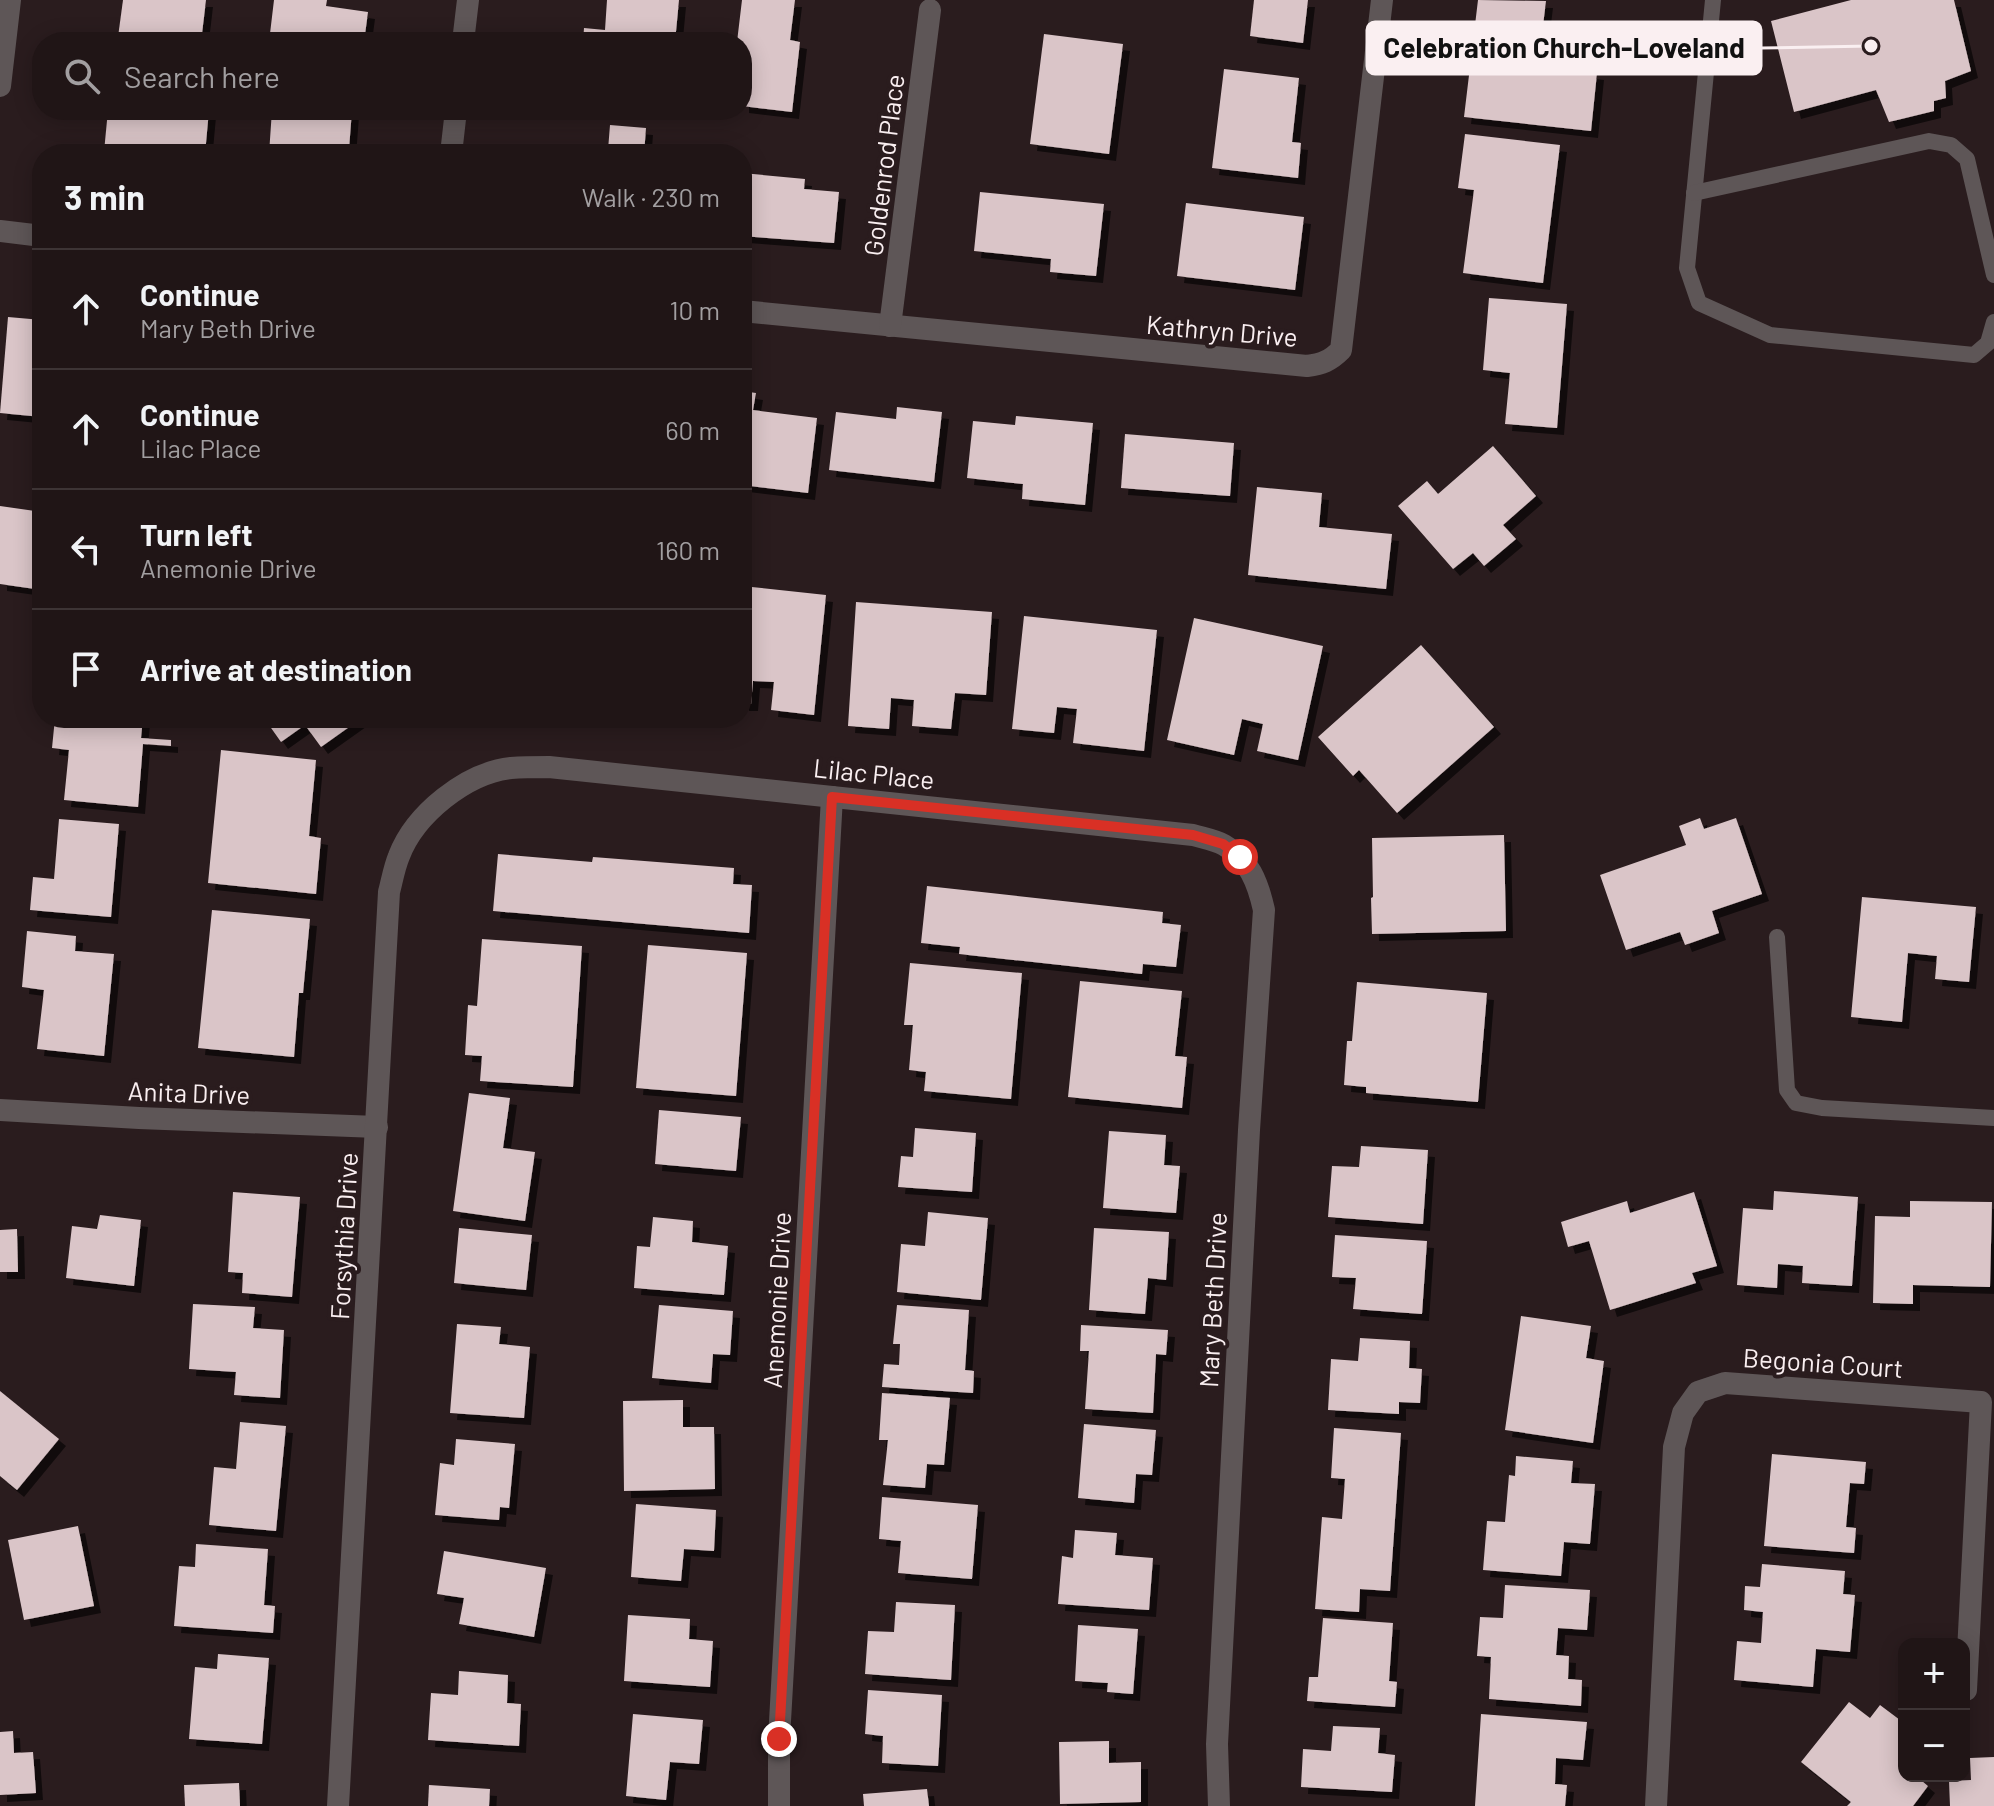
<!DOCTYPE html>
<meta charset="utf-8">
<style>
body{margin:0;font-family:Barlow,sans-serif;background:#281e1f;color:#f1f3f6}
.controls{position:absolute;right:24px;bottom:24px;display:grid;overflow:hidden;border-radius:16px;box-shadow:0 4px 20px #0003}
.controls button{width:72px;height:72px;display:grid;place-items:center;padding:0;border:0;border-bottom:2px solid #3d3435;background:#201516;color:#f1f3f6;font:40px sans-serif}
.stop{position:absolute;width:24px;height:24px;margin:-18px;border:6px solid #d93025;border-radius:50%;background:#fff}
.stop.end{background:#d93025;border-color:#fff;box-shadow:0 2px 8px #0008}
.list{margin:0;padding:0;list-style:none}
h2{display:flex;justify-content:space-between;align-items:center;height:104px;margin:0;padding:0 32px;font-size:34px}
h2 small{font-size:26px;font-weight:400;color:#a29fa1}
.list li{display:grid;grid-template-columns:52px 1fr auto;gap:24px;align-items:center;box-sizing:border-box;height:120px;padding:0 32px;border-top:2px solid #3d3435}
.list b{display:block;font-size:30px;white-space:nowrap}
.list p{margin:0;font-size:26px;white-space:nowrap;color:#a29fa1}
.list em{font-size:26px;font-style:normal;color:#a29fa1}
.icon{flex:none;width:44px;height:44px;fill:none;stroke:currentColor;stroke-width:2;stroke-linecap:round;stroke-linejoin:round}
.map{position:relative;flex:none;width:1994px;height:1806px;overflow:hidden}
.search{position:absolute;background:#201516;box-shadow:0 4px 20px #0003;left:32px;top:32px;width:720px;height:88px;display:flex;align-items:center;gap:20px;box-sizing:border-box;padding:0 28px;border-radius:32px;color:#a29fa1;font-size:30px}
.panel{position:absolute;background:#201516;box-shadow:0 4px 20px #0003;left:32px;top:144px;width:720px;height:584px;border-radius:32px}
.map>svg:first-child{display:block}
.building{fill:#dac5c8;filter:url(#shadow)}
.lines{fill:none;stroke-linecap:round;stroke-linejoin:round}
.service{stroke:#5e5657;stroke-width:16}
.minor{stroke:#5e5657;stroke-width:22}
.route{stroke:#d93025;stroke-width:10}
.labels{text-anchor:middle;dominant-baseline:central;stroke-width:8;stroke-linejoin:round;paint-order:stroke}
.street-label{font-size:26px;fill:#faeff1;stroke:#2a1c1e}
.leader{fill:none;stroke:#faeff1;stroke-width:3}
.callout-dot{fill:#faeff1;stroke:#2a1c1e;stroke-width:3}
.callout{fill:#faeff1;stroke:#faeff1;stroke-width:3}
.callout-label{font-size:28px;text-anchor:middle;font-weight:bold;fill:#111}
</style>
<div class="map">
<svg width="1994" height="1806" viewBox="0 0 1994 1806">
<defs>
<filter id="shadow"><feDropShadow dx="7" dy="7" stdDeviation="0" flood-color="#0009"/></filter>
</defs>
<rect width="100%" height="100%" fill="#2a1c1e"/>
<g class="building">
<path d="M123,0H206L201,42H154L118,37Z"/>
<path d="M274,0H327L326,6L368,12L364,42H269Z"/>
<path d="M607,0H679L675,42H583L584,28L605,30Z"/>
<path d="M742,0H795L790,40L800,42L792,112L742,106V42H737Z"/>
<path d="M1254,0H1308L1303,43L1250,36Z"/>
<path d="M1478,0L1546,1L1538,66L1597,73L1591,131L1464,117Z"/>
<path d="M1851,0H1954L1971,71L1945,81L1946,98L1934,101V111L1889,122L1876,90L1794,112L1771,21Z"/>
<path d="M1044,34L1123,44L1109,154L1030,144Z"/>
<path d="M1224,69L1299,78L1292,142L1301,143L1298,178L1212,168Z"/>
<path d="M108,110H209L205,154H125L104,152Z"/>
<path d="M272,110H352L349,149L327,147L326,154H269Z"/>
<path d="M610,125L646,128L644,154H540L541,144L608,150Z"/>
<path d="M1465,134L1560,145L1543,283L1463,273L1474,190L1458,188Z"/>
<path d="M742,173L805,179L804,189L839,192L834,243L742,236Z"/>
<path d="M980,192L1104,204L1096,276L1050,272L1051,259L974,251Z"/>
<path d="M1186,203L1304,217L1295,290L1177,276Z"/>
<path d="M1489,298L1567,304L1557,428L1505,424L1510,373L1483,370Z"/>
<path d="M8,317L42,320V417L0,413Z"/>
<path d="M742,391L756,393L753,410L817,418L808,493L742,485Z"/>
<path d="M897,407L942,412L934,482L829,470L836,412L896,419Z"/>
<path d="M1016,416L1093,423L1085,505L1022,499L1023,484L967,478L973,421L1015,425Z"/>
<path d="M1125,434L1234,443L1230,496L1121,488Z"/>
<path d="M1493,446L1536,496L1503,525L1516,539L1484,566L1473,553L1453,569L1398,506L1427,481L1438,494Z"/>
<path d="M1257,487L1322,493L1319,527L1392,534L1386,589L1248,575Z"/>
<path d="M0,506L42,512V590L0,584Z"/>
<path d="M742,586L826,595L814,715L771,710L774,682L753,681L751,704H742Z"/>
<path d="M856,602L992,612L986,695L955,693L951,729L912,726L914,700L891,698L889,729L848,726Z"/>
<path d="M1024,616L1157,630L1144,751L1073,743L1077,709L1057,707L1054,733L1012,729Z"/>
<path d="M1194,618L1323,646L1298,760L1257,751L1263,724L1242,719L1234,755L1167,740Z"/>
<path d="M1421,645L1494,727L1397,813L1359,770L1353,776L1318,737Z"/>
<path d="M55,718H143L141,738L171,740V746L143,744L138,807L64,800L69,750L52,748Z"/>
<path d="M264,718H358L359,720L321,747L305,725L281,742Z"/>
<path d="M221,750L316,760L309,836L321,838L316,894L208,883Z"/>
<path d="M1700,818L1704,829L1736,818L1762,894L1712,911L1719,933L1685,945L1680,932L1626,950L1600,875L1686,845L1679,826Z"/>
<path d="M59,819L119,824L111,917L30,910L33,877L54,879Z"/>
<path d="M1504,835L1506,931L1372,934L1371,898L1373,897L1372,838Z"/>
<path d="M498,854L592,862L593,857L734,868L733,884L752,885L749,933L493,911Z"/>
<path d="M927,886L1163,912L1162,923L1181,925L1176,967L1143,964L1142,974L959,954L960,947L921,943Z"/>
<path d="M1862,897L1976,907L1969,982L1935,979L1937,956L1908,953L1902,1022L1851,1017Z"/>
<path d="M212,910L310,919L303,993H299L294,1057L198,1048Z"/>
<path d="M27,931L76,936L75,951L114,954L104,1056L37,1049L44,990L22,987Z"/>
<path d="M482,939L582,946L573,1087L480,1081L482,1056L465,1055L468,1005L477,1006Z"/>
<path d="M648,945L747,953L736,1096L636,1088Z"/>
<path d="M910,963L1022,973L1011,1099L924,1091L926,1072L909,1070L913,1025H904Z"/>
<path d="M1080,981L1182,991L1175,1056L1187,1057L1182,1108L1068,1097Z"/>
<path d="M1357,982L1487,993L1478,1102L1366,1093V1087L1344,1085L1347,1041H1352Z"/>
<path d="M469,1093L510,1098L503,1148L535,1152L525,1221L453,1211Z"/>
<path d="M659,1110L741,1117L736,1171L655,1164Z"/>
<path d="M915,1128L976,1133L972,1192L898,1187L901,1156L913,1157Z"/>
<path d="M1109,1131L1166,1135L1164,1165L1180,1166L1176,1213L1103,1208Z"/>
<path d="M1361,1146L1428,1150L1423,1224L1328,1217L1332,1166L1359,1167Z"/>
<path d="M1774,1191L1858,1197L1852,1286L1802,1283L1803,1266L1778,1264L1777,1288L1737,1285L1743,1208L1773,1210Z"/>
<path d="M233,1192L300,1197L292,1297L242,1293L243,1273L228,1272Z"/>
<path d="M1694,1192L1717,1266L1692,1273L1696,1283L1610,1310L1589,1241L1568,1247L1561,1222L1627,1201L1630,1213Z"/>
<path d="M1910,1201L1992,1202L1990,1287L1913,1285V1304L1873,1303L1875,1216L1910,1217Z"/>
<path d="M928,1212L988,1218L981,1300L897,1292L901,1244L925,1246Z"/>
<path d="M100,1215L141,1220L134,1286L66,1278L72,1226L97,1229Z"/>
<path d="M653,1217L693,1221L692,1242L728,1246L724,1295L634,1288L637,1246L650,1247Z"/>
<path d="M459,1228L532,1235L526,1290L454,1283Z"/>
<path d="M1094,1228L1169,1232L1166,1280L1148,1278L1145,1314L1089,1310Z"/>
<path d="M17,1229L18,1272H0V1230Z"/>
<path d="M1335,1235L1427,1241L1422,1314L1353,1309L1356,1278L1332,1277Z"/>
<path d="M193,1304L255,1307L253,1328L284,1330L280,1398L234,1395L236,1372L189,1369Z"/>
<path d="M659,1305L733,1311L730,1355L713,1354L711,1383L652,1378Z"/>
<path d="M897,1305L969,1310L965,1370L974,1371L973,1393L882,1387L884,1364L899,1365L900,1344H893Z"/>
<path d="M1521,1316L1591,1326L1586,1358L1604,1361L1593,1443L1505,1430Z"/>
<path d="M457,1324L501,1327L499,1344L530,1347L524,1418L450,1413Z"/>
<path d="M1081,1325L1168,1330L1166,1355L1156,1354L1153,1413L1085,1409L1089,1351H1080Z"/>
<path d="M1360,1338L1410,1341L1409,1368L1422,1369L1420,1403L1399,1402V1414L1328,1410L1331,1359L1358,1361Z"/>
<path d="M0,1391L59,1439L17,1490L0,1476Z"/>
<path d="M882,1393L950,1398L944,1465L927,1464L925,1488L883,1485L888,1440H879Z"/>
<path d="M683,1400V1427H714L715,1489L624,1491L623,1401Z"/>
<path d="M240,1422L286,1426L276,1531L209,1525L214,1467L236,1469Z"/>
<path d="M1084,1424L1156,1430L1152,1475L1136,1474L1134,1503L1078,1498Z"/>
<path d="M1334,1428L1401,1433L1390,1591L1360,1589L1359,1612L1315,1609L1322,1517L1342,1519L1345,1479L1331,1478Z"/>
<path d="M456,1439L515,1444L509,1508L500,1507L499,1520L435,1515L440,1463L454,1465Z"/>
<path d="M1772,1454L1866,1462L1864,1484L1850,1483L1846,1527L1856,1528L1854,1553L1764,1546Z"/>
<path d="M1516,1456L1573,1461L1571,1483L1595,1484L1590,1544L1564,1542L1561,1576L1483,1570L1487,1521L1505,1522L1509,1475L1515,1476Z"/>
<path d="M882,1497L978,1505L972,1579L898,1573L901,1541L879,1539Z"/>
<path d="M636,1504L716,1510L714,1551L684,1549L681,1581L631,1577Z"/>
<path d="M78,1526L94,1606L24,1620L8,1540Z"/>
<path d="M1075,1530L1117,1533L1115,1555L1153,1558L1149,1610L1058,1604L1062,1556L1073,1558Z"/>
<path d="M196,1544L268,1549L264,1605L275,1606L273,1633L174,1626L179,1566L195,1567Z"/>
<path d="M444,1551L546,1568L534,1637L459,1624L464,1598L437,1594Z"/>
<path d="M1762,1564L1845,1571L1843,1594L1855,1595L1850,1652L1816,1649L1813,1687L1734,1680L1737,1641L1761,1643L1763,1612L1744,1610L1745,1586L1760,1587Z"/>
<path d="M1505,1585L1590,1590L1587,1630L1558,1628L1556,1655L1569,1656L1568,1679L1582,1680L1581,1706L1489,1699L1491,1657L1477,1656L1480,1617L1503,1618Z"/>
<path d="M896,1602L955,1605L951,1680L865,1674L868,1631L894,1632Z"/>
<path d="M628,1615L690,1619L689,1639L713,1641L710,1687L624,1681Z"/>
<path d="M1323,1618L1393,1623L1389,1681L1397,1682L1395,1707L1307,1701L1309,1677H1318Z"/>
<path d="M1078,1625L1138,1629L1133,1694L1107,1692L1108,1683L1075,1681Z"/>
<path d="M218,1654L269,1658L262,1744L189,1739L195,1667L217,1669Z"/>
<path d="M459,1671L508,1675L507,1703L521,1704L519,1746L428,1740L431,1693L458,1695Z"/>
<path d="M868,1690L942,1695L938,1766L882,1763L883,1736L865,1734Z"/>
<path d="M1849,1702L1870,1718L1880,1705L1904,1723V1776H1916L1928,1786L1913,1806H1847L1851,1802L1801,1762Z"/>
<path d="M633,1714L703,1720L699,1764L670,1762L666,1800L626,1796Z"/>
<path d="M1481,1714L1587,1722L1583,1760L1556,1758L1555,1784L1567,1785L1565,1806H1475Z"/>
<path d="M1333,1726L1380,1728L1378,1753L1395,1755L1392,1792L1301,1787L1303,1749L1331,1751Z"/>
<path d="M13,1731L14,1753L33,1752L36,1793L0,1795V1732Z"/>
<path d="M1109,1741V1763L1141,1762V1802L1060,1804L1059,1742Z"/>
<path d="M1994,1757V1806H1950L1949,1781L1971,1780L1970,1758Z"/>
<path d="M239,1783L240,1806H185L184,1785Z"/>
<path d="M429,1785L490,1789L489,1806H428Z"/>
<path d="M927,1789L929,1806H864L863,1794Z"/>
</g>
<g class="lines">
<g class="service">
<path d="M1713,0L1687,268L1699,303L1770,335L1974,355L1988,343L1994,322"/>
<path d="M1694,193L1929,141L1951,145L1967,159L1994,275"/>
<path d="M1777,937L1787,1090L1796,1103L1822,1108L1994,1118"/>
</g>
<g class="minor">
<path d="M463,42L468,0"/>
<path d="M0,86L10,0"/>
<path d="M451,154L456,110"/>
<path d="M0,231L42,236"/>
<path d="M742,311L1307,366C1322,364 1330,361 1341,350L1382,0"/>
<path d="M890,326L930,10"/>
<path d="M0,1110L139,1118L377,1127"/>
<path d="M338,1806L389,892C392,881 394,868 399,856C415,814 466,773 511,768C524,767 536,767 549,767L1193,835C1203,838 1215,840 1224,845C1249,859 1258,883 1264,910L1249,1130L1217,1744L1219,1806"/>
<path d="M779,1806V1739L832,797"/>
<path d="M1656,1806L1674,1447L1683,1413L1698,1392L1725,1383L1981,1402L1966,1690"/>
</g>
</g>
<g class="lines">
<path class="route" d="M779,1739L832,797L1193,835L1223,844L1240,857"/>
</g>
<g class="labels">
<g class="street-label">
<text transform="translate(883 165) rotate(-83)">Goldenrod Place</text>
<text transform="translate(1222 330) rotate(5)">Kathryn Drive</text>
<text transform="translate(874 773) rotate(6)">Lilac Place</text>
<text transform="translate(189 1092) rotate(2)">Anita Drive</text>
<text transform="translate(343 1236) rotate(-87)">Forsythia Drive</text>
<text transform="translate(776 1300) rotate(-87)">Anemonie Drive</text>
<text transform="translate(1212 1300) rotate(-87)">Mary Beth Drive</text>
<text transform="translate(1823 1362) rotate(4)">Begonia Court</text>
</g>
</g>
<path class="leader" d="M1871 46L1761 48"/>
<circle class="callout-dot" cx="1871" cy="46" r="8"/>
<rect class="callout" x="1367" y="22" width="394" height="52" rx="8"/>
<g class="callout-label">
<text x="1564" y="58">Celebration Church-Loveland</text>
</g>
</svg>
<div class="controls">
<button>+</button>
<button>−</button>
</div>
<div class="stop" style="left:1240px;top:857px"></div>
<div class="stop end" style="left:779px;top:1739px"></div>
<div class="search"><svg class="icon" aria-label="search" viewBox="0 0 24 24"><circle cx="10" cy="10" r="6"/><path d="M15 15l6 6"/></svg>Search here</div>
<section class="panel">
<h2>3 min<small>Walk · 230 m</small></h2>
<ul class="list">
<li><svg class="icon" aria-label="ahead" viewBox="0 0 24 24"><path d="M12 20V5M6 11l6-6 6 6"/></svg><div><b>Continue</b><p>Mary Beth Drive</p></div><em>10 m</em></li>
<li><svg class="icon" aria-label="ahead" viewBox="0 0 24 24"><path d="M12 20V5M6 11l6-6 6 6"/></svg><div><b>Continue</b><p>Lilac Place</p></div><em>60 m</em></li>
<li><svg class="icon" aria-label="left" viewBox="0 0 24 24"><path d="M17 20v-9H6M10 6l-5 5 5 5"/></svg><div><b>Turn left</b><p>Anemonie Drive</p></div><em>160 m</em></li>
<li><svg class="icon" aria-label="arrive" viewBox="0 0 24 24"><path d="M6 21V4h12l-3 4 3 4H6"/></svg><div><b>Arrive at destination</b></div></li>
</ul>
</section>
</div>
